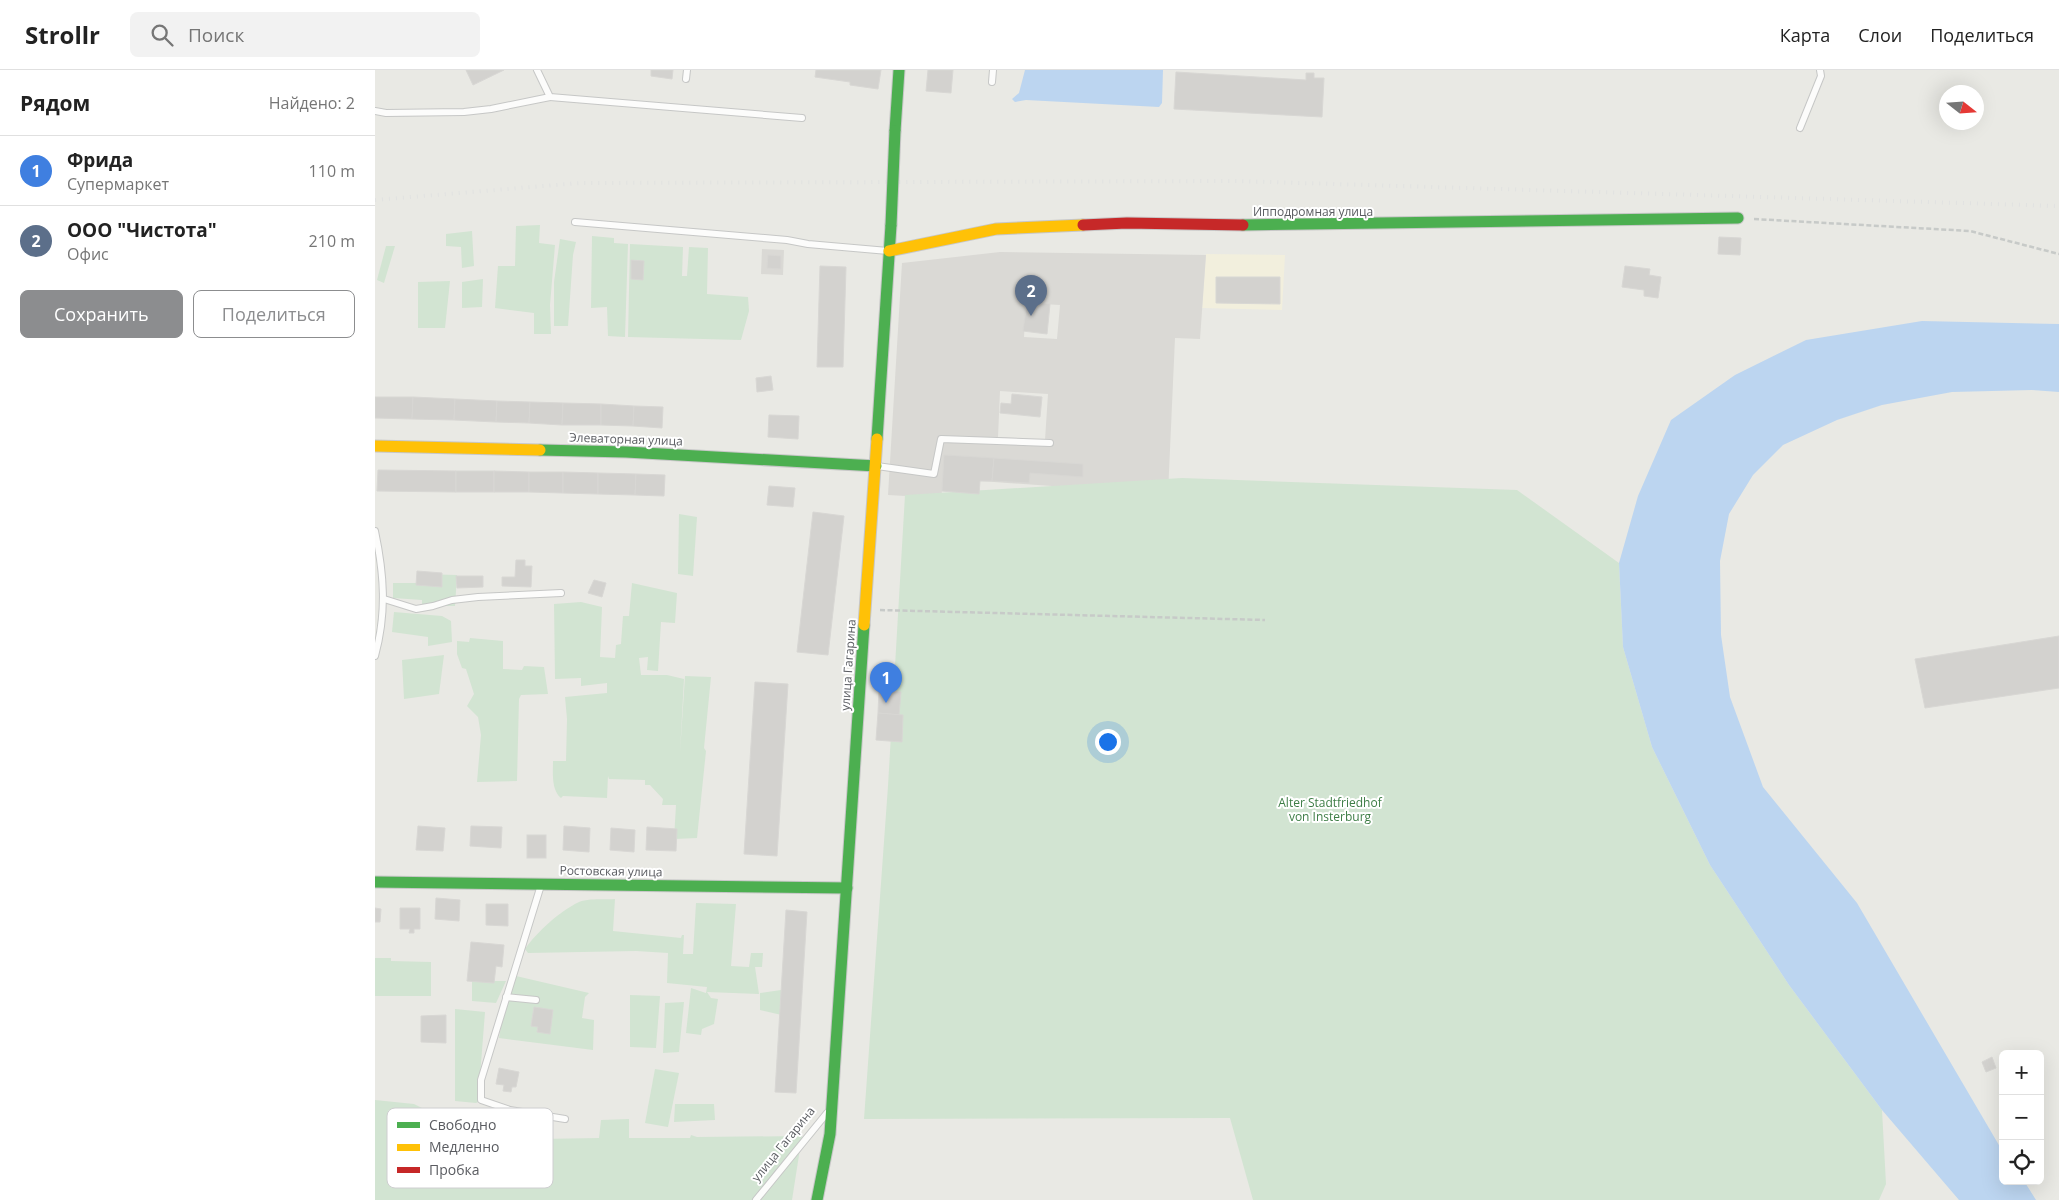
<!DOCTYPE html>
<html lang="ru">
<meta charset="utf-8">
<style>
body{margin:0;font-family:"Open Sans",sans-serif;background:#f2f2f2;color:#222}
.controls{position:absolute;right:15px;bottom:15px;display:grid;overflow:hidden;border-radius:8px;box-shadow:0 5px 20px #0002}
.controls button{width:45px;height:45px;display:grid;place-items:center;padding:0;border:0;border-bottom:1px solid #e0e0e0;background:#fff;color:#222;font:25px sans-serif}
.compass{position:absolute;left:1564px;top:15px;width:45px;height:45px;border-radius:50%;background:#fff;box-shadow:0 5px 20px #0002;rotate:107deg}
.you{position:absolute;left:732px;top:671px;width:18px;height:18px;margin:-12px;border:4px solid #fff;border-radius:50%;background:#1a73e8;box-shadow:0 0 0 8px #1a73e833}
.badge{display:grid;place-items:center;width:32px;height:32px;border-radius:50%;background:#8c8d8f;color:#fff;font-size:16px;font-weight:700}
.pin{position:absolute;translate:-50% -41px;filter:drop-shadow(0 1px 2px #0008)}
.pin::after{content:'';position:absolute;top:26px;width:18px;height:15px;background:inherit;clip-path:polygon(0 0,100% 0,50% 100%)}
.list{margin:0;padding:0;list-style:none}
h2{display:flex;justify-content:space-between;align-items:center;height:65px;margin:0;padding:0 20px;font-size:21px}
h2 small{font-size:16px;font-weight:400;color:#767676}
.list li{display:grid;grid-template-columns:32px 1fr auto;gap:15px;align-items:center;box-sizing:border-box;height:70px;padding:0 20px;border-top:1px solid #e0e0e0}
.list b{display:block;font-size:19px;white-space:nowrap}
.list p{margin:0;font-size:16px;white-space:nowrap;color:#767676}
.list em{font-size:16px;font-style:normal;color:#767676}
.actions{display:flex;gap:10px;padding:15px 20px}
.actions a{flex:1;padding:11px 0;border:1px solid #8c8d8f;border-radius:8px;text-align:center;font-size:18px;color:#8c8d8f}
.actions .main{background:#8c8d8f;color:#fff}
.icon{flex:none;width:28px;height:28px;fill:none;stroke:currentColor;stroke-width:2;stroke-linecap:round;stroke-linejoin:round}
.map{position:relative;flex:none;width:1684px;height:1130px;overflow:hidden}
header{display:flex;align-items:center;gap:30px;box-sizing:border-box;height:70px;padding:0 25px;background:#fff;border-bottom:1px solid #e0e0e0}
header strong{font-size:24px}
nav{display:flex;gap:28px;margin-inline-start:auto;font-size:18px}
.search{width:350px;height:45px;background:#f2f2f2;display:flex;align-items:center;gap:12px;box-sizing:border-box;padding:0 18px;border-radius:8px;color:#767676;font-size:19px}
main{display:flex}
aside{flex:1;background:#fff}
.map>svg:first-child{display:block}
.commercial{fill:#f2efdd}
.industrial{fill:#dad9d5;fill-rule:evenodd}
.green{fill:#d2e4d2}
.water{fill:#bcd5f0}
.building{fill:#d3d2cf;stroke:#d8d7d4}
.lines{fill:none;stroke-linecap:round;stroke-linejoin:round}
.lane-casing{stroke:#c6c7c6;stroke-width:8}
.fast-casing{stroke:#c7c7c7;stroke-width:13}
.slow-casing{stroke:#c7c7c7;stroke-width:13}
.jam-casing{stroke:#c7c7c7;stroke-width:13}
.path{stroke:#c7cac8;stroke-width:2.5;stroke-dasharray:5 2.5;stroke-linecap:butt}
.lane{stroke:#fcfcfb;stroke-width:6}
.fast{stroke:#4caf50;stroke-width:11}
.slow{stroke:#ffc107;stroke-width:11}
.jam{stroke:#c62828;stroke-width:11}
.rail{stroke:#e1e2e1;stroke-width:4;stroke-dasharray:1 6;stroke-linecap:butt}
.fast-bridge-casing{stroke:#c7c7c7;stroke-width:13;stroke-linecap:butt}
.fast-bridge{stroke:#4caf50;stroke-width:11}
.labels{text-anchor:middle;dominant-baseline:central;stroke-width:4;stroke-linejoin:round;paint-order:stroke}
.street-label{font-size:12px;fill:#5a5c61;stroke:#fff}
.park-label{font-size:12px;fill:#3d7d45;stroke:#fff}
.key{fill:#fff;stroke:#ceced0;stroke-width:1}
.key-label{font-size:14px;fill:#5a5c61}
</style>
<header>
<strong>Strollr</strong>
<div class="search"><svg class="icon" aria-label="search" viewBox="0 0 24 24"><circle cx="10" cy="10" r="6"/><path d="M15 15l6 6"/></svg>Поиск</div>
<nav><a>Карта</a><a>Слои</a><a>Поделиться</a></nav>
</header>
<main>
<aside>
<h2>Рядом<small>Найдено: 2</small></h2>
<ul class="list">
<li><span class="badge" style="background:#3f7fe0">1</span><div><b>Фрида</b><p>Супермаркет</p></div><em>110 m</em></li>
<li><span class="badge" style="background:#5c6f8a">2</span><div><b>ООО &quot;Чистота&quot;</b><p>Офис</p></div><em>210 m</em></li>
</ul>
<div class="actions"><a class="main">Сохранить</a><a>Поделиться</a></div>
</aside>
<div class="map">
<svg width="1684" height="1130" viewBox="0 0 1684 1130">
<rect width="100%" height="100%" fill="#e9e9e4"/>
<path class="commercial" d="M831,184L910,185L907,240L827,238Z"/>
<g class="industrial">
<path d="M387,179L409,180L408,205L386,204Z"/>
<path d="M625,182L831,185L825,269L800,268L793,424L605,411L604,424L567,421L566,428L513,425L527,193ZM651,233L685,235L682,269L649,267ZM625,321L673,324L670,370L623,367Z"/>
</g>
<g class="green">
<path d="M165,155L164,173L180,175L175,235L176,264H159V243L120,238L123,196H140L141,156Z"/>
<path d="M97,161L99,196L87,198L86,177L71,176V164Z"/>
<path d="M217,166L239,168V173L253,174L250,267L233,266L232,237L216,238Z"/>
<path d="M185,169L201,172L198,185L193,256H179V212Z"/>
<path d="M255,174L308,177L307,206H312L314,177L333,178L332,224L373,227L374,241L366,270L253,267Z"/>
<path d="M11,176H20L9,213L2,210Z"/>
<path d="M108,209L107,237L87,238V212Z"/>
<path d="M75,211L70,258H43V212Z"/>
<path d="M807,408L1142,420L1244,493L1248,577L1277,677L1335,795L1414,915L1507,1040L1511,1114L1504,1130H878L855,1048L489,1049L513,716L530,425Z"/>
<path d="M304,444L322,447L318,506L303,504Z"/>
<path d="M46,504L82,505L80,536H47V530L18,528V513H45Z"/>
<path d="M257,513L302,523L300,553L286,552L283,601L272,600L273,587L264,588L266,605H292L309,609L305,683L310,606L336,607L329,678L331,681L322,768L299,769L301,735H287L288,729L275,715H270V710L234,709L233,706L232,728L188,726L186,728C176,720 178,702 178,691H191L192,649L190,627L232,623V613L206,616V608L180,609L179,534L206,532L227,537L225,587L240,588L241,575L246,574L248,546H254Z"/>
<path d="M19,542L67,546L76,551L77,572L53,576V567L17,562Z"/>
<path d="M95,568L128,571V599L147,600L149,596L169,597L173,624L146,625L144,629L142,711L102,712L106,665L103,647L92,636L99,624L91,599L87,598L82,584V571L94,572Z"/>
<path d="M69,585L64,624L29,629L27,590Z"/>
<path d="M240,829L238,861L306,868L307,865H309L308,884H318L321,833L361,834L356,896L374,897L376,883H388L387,897H380L384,924L332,922L336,928L343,929L339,954L327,959L326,965L311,963L316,918L331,923L332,917L292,913L293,883L261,881L153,883L150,879C162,862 185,841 204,832C214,828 230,830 240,829Z"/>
<path d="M0,888H16V891L56,892V926H0Z"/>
<path d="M141,906L214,923L210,927L207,948L219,950L218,980L124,968L129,939Z"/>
<path d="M97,911H131L121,933L97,931Z"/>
<path d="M413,919L411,946L385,940V923Z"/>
<path d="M255,925L285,926L281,978L255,977Z"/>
<path d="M309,932L304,982L288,983L290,933Z"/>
<path d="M80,939L110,942L103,1032L101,1033L80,1031Z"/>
<path d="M280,999L304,1003L293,1057L270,1053Z"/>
<path d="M0,1030L39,1034L47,1038L45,1070H74L80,1053L97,1057L93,1070L224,1068L226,1050L254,1049V1068H315L316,1065L322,1067L427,1066L417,1130H0Z"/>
<path d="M300,1034H339L340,1050L299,1052Z"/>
</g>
<g class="water">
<path d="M650,0H788L787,33L784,37L651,30L640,32L637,29L644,23Z"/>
<path d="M1547,251L1684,254V322L1657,320L1577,322L1507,335L1462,350L1408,375L1378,405L1354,444L1345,491L1346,565L1355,627L1388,717L1482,833L1628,1082V1111H1649L1661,1130H1584L1507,1040L1414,915L1335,795L1277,677L1248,577L1244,493L1263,426L1296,350L1360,305L1431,270Z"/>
</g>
<g class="building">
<path d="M91,0H129L98,15Z"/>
<path d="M276,0H298L297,9L276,6Z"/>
<path d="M441,0H506L503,19L475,15V12L440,7Z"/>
<path d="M553,0H578L576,23L551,21Z"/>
<path d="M801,2L931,10V3H939V8H949L947,47L799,39Z"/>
<path d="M1344,167L1366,168L1365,185L1343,184Z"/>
<path d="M393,185L406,186V199L392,198Z"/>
<path d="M256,190L269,191L268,210L256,209Z"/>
<path d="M445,196L471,197L468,297H442Z"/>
<path d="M1250,196L1275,199L1274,205L1286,207L1283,228L1269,226V220L1247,217Z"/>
<path d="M841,207H905V234L841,233Z"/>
<path d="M652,232L675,234L672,264L648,261Z"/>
<path d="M396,306L398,320L382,322L381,308Z"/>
<path d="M637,324L667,327L665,347L625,343L626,333L636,334Z"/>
<path d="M0,327H38L37,349L0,348Z"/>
<path d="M38,327L80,329L79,350L37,349Z"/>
<path d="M80,329L122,331L121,352L79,350Z"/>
<path d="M122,331L155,332L154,353L121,352Z"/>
<path d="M155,332L188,333L187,355L154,353Z"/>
<path d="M188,333L226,334V355H187Z"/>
<path d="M226,334L259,336L258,356L226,355Z"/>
<path d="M259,336L288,337L287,358L258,356Z"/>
<path d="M394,345L424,346L423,369L393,367Z"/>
<path d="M569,385L619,388L617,411H605L604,424L567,421Z"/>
<path d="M619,388L708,394V407L655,403L654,413L617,411Z"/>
<path d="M3,400L81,401V422L2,421Z"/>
<rect x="81" y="401" width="38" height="21"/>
<path d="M119,401L154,402V422H119Z"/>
<path d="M154,402H188V423L154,422Z"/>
<path d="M188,402L223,403V424L188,423Z"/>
<path d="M223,403L261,404L260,425L223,424Z"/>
<path d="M261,404L290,405L289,426L260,425Z"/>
<path d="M394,416L420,418L418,437L392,435Z"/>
<path d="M438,442L469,446L453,585L422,582Z"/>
<path d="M141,490H150V496H157L156,517L127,516V507H140Z"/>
<path d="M42,501L67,503V517L41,515Z"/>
<path d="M81,506H108V517L82,518Z"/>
<path d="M219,510L231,513L227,527L213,523Z"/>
<path d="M1684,566V618L1550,638L1540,589Z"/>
<path d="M380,612L413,614L402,786L369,784Z"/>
<path d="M504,620L526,622L524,645L503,643Z"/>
<path d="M503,643L528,645L527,672L501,670Z"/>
<path d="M43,756L70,758L68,781L41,780Z"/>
<path d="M96,756L127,757L126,778L95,776Z"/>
<path d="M189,756L215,758L214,782L188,780Z"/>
<path d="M272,757L302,759L301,781L271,780Z"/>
<path d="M236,758L260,760L259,782L235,780Z"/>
<rect x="152" y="765" width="19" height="23"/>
<path d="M61,828L85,830L84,851L60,849Z"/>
<path d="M111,834H133V856L111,855Z"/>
<path d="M0,838L6,839L5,852H0Z"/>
<path d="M25,838H45V859H39V863H34L35,859H25Z"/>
<path d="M411,840L432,842L421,1023L400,1022Z"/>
<path d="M96,872L129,875L127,897L121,896L119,913L92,911Z"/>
<path d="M159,937L178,940L175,964L162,962L163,957L156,956Z"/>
<path d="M71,945V973L46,972V946Z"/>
<path d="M1617,987L1621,998L1611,1002L1607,992Z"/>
<path d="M124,998L144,1002L141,1017H137L136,1022L128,1021L129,1015L121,1014Z"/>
</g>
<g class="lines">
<g class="lane-casing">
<g id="lane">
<path d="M162,0L175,27L427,48"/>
<path d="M311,9L312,0"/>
<path d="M617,12L618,0"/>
<path d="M0,41L11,43L89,42L116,39L175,27"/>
<path d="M1425,58L1446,6L1445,0"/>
<path d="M200,152L412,170L433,174L513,181"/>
<path d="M502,396L559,404L566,369L675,373"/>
<path d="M0,461C9,504 12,542 0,586"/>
<path d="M9,529L41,539L58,536L77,530L103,527L186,523"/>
<path d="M166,815L106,1010V1030L135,1040L190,1049"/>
<path d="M131,927L161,930"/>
<path d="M381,1130L452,1043"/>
</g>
</g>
<g class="fast-casing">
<g id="fast">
<path d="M520,61L524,0"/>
<path d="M868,155L1363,148"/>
<path d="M502,369L516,155"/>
<path d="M165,380L251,382L501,396"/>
<path d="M0,812L472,818"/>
<path d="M442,1130L455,1064L489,555"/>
</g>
</g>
<g class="slow-casing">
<g id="slow">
<path d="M514,181L621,159L708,155"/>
<path d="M0,376L165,380"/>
<path d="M489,555L502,369"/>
</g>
</g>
<g class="jam-casing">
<path id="jam" d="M708,155L752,153L868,155"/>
</g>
<g class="path">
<path d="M1379,149L1595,161L1684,184"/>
<path d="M505,540L890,550"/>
</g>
<use href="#lane" class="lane"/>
<use href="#fast" class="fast"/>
<use href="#slow" class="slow"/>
<use href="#jam" class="jam"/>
<path class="rail" d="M0,130L205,113L860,111L1684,136"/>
<g class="fast-bridge-casing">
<path id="fast-bridge" d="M516,155L520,61"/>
</g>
<use href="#fast-bridge" class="fast-bridge"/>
</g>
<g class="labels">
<g class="street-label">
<text x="938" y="141">Ипподромная улица</text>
<text transform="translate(251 369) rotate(2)">Элеваторная улица</text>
<text transform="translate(473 595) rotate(-86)">улица Гагарина</text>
<text transform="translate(236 801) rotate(1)">Ростовская улица</text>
<text transform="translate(408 1074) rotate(-51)">улица Гагарина</text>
</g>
<g class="park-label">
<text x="955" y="732">Alter Stadtfriedhof<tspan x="955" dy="14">von Insterburg</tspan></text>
</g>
</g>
<rect x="12" y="1038" width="166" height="80" rx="8" class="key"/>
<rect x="22" y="1052" width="23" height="6" fill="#4caf50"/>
<rect x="22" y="1074" width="23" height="7" fill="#ffc107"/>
<rect x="22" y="1097" width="23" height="6" fill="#c62828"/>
<g class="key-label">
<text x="54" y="1060">Свободно</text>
<text x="54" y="1082">Медленно</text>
<text x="54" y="1105">Пробка</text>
</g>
</svg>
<div class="controls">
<button>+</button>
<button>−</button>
<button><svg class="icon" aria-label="locate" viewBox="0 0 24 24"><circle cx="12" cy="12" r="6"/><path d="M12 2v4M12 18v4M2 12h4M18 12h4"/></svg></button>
</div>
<svg class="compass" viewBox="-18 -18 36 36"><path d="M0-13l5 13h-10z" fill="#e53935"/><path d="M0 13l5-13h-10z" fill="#767676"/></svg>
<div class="you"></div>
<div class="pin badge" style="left:511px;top:633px;background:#3f7fe0">1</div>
<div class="pin badge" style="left:656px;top:246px;background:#5c6f8a">2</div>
</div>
</main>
